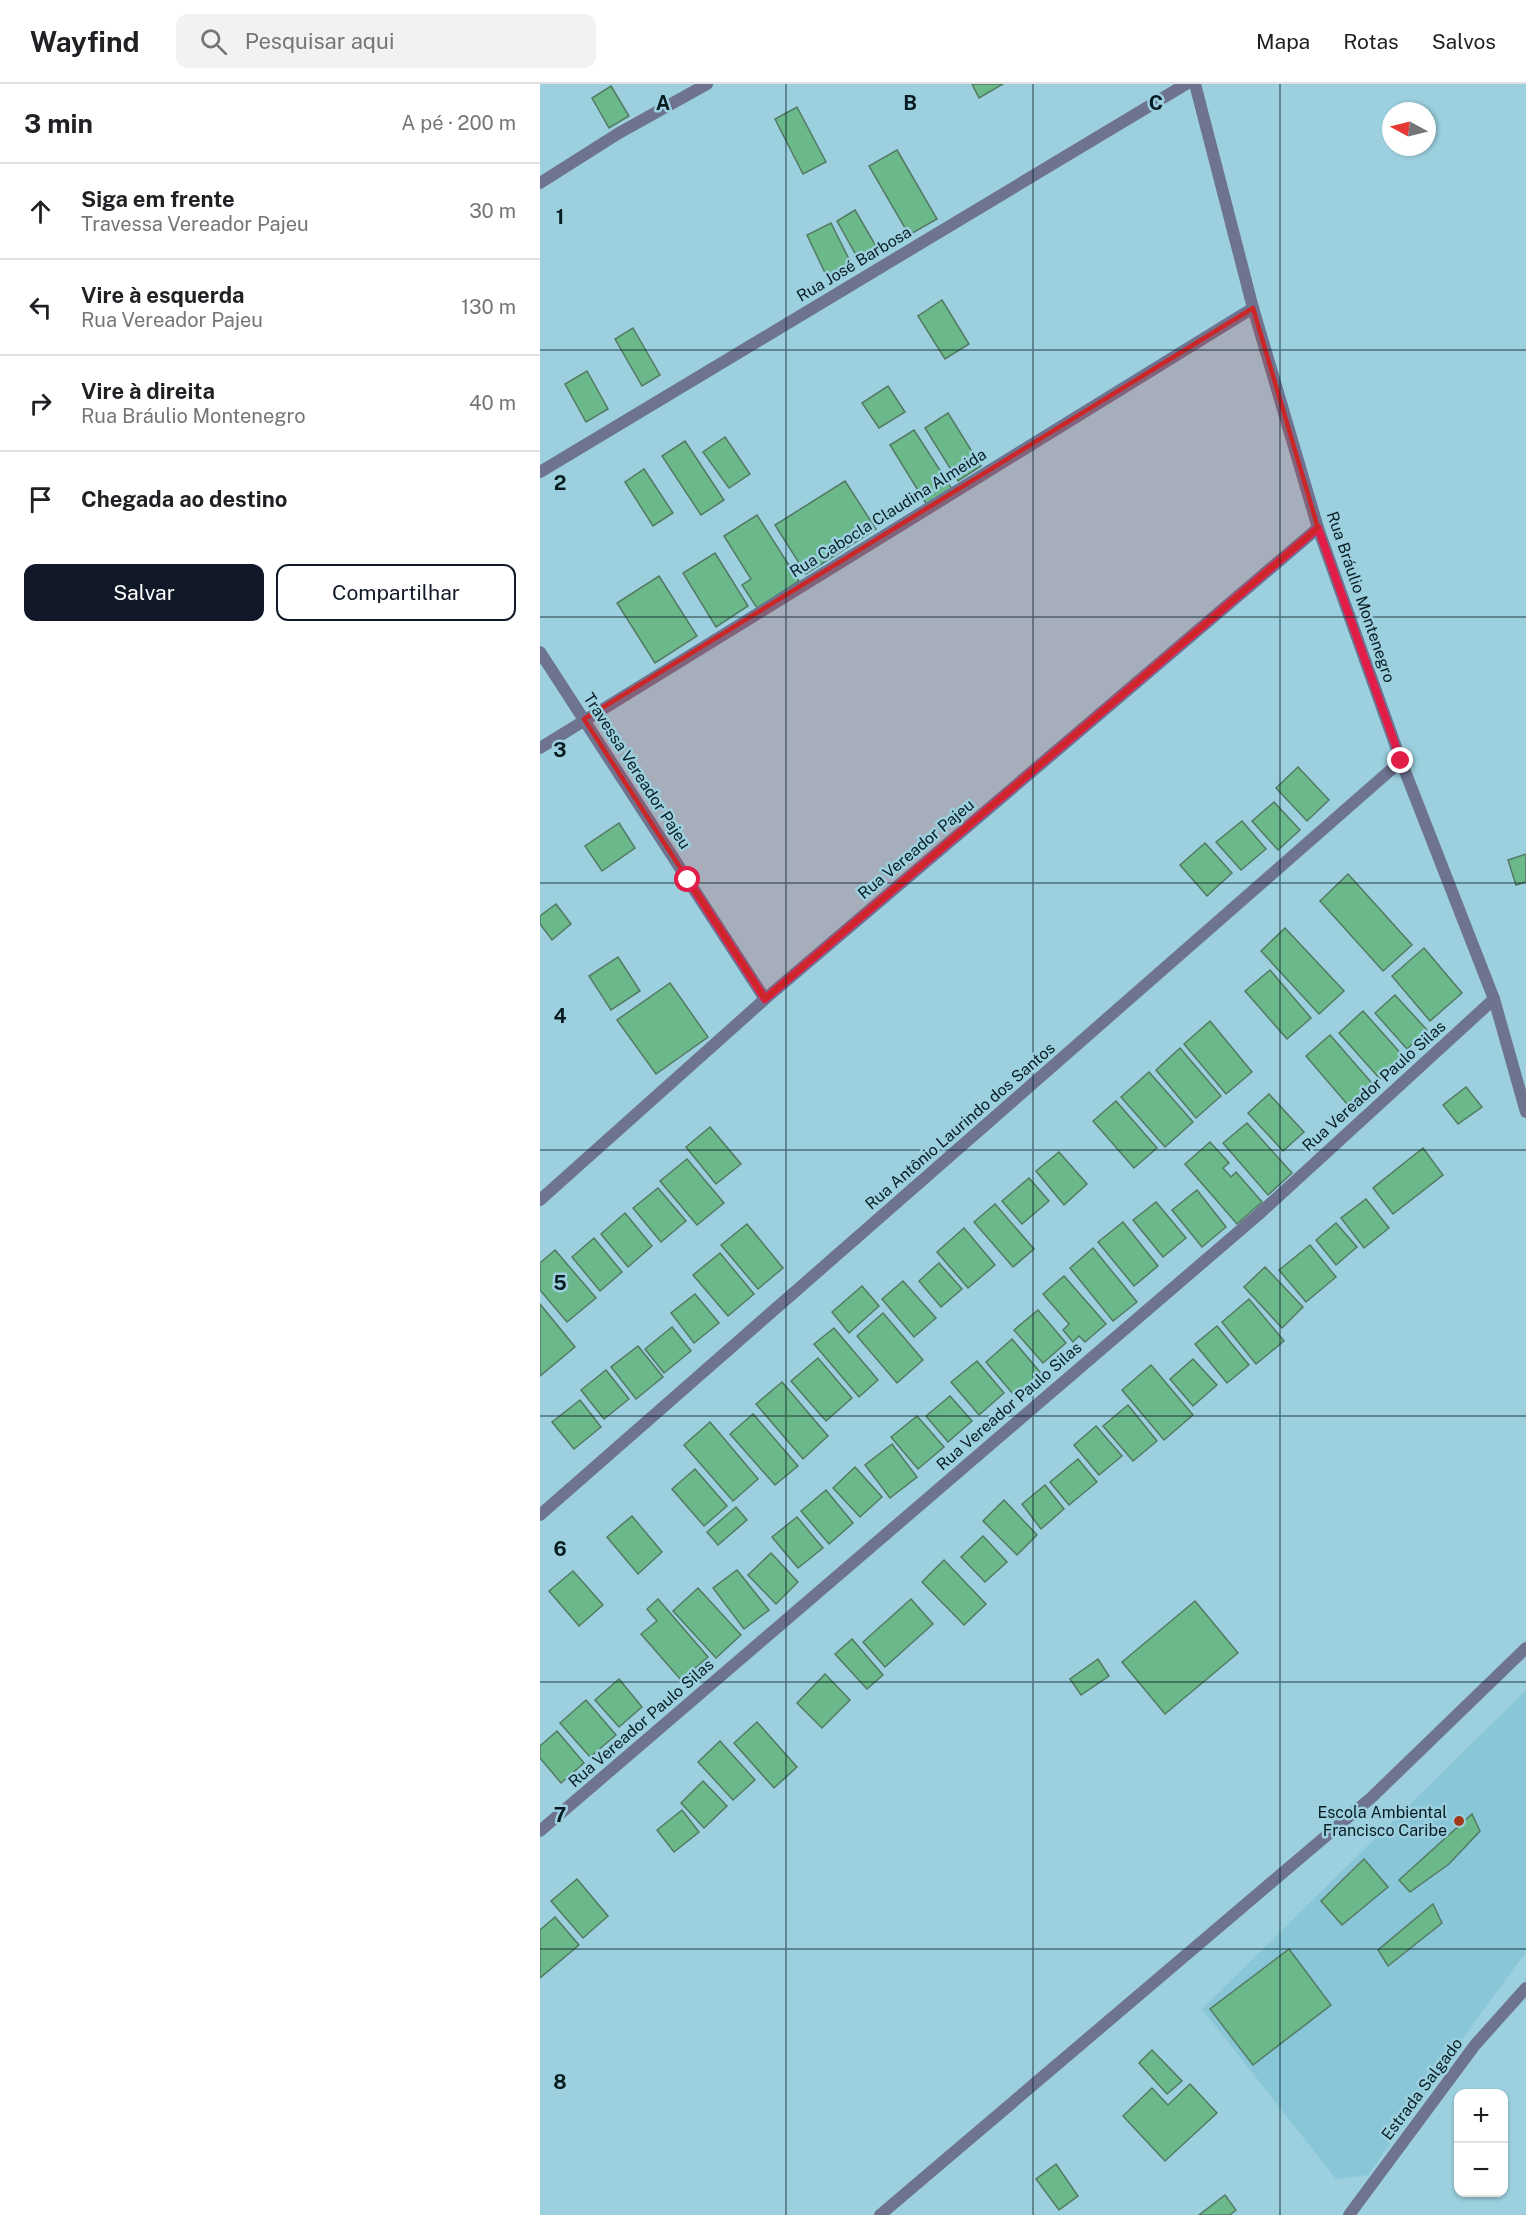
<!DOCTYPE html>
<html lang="pt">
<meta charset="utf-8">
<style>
body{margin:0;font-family:"Public Sans",sans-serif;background:#f2f2f2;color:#202124}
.controls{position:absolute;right:18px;bottom:18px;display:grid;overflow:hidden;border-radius:12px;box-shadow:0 2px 4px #0004}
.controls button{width:54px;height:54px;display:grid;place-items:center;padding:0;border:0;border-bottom:2px solid #e0e0e0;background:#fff;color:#202124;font:30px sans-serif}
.compass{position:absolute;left:842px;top:18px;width:54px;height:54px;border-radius:50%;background:#fff;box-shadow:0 2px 4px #0004;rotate:277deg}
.stop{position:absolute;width:18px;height:18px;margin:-14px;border:4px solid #e11d48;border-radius:50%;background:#fff}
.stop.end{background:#e11d48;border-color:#fff;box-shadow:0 2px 6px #0008}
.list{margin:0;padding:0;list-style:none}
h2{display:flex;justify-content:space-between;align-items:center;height:78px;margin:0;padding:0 24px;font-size:26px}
h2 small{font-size:20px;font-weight:400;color:#757577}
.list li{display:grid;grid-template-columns:39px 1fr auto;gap:18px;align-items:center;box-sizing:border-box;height:96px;padding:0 24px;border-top:2px solid #e0e0e0}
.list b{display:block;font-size:22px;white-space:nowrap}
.list p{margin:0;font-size:20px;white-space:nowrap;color:#757577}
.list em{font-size:20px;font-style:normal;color:#757577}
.actions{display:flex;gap:12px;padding:18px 24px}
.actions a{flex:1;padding:14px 0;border:2px solid #111827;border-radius:12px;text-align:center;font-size:21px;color:#111827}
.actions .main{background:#111827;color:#fff}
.icon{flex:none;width:33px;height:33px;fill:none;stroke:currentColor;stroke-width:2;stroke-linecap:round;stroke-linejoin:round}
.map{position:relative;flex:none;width:986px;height:2131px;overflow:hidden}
header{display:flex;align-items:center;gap:36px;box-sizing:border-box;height:84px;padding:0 30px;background:#fff;border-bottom:2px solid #e0e0e0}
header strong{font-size:28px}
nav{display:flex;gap:33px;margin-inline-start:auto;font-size:21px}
.search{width:420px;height:54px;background:#f2f2f2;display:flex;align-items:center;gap:15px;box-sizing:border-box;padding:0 21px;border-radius:12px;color:#757577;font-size:22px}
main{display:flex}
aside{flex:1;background:#fff}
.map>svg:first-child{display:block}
.built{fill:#88c6d8}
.building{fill:#6bb88b;stroke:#537a62;stroke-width:1.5}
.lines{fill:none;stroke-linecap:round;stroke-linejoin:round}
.minor{stroke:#6e7390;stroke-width:12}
.tertiary{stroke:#6e7390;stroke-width:12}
.route{stroke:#e11d48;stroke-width:8}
.marked{fill:#cc2728;fill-opacity:0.2;stroke:#cc2728;stroke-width:4.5;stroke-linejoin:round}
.grid{fill:none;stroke:#081d22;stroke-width:1.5;stroke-opacity:0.55}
.poi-dot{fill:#a23a1a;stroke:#9cd0df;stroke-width:2}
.labels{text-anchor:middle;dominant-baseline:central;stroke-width:5;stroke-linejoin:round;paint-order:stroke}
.street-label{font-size:16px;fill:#081d22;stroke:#9cd0df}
.poi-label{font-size:16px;fill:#081d22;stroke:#9cd0df;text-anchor:end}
.grid-label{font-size:20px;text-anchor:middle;font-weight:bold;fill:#081d22;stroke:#9cd0df;stroke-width:5;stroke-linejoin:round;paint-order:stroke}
</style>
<header>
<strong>Wayfind</strong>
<div class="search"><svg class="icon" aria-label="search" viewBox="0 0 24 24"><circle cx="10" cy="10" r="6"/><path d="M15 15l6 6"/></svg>Pesquisar aqui</div>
<nav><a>Mapa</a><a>Rotas</a><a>Salvos</a></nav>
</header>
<main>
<aside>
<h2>3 min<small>A pé · 200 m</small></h2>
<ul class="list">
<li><svg class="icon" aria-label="ahead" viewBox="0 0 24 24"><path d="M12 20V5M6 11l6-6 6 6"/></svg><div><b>Siga em frente</b><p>Travessa Vereador Pajeu</p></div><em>30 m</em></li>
<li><svg class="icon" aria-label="left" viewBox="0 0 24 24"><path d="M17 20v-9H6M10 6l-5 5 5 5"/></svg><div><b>Vire à esquerda</b><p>Rua Vereador Pajeu</p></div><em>130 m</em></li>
<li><svg class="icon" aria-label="right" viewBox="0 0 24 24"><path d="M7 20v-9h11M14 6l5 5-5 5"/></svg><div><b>Vire à direita</b><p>Rua Bráulio Montenegro</p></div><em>40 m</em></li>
<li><svg class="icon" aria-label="arrive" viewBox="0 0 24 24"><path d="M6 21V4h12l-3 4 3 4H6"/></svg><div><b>Chegada ao destino</b></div></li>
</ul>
<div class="actions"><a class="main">Salvar</a><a>Compartilhar</a></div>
</aside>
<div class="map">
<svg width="986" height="2131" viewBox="0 0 986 2131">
<rect width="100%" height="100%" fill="#9cd0df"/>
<path class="built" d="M986,1606V1868L938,1933L828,2091L796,2095L662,1925Z"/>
<g class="building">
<path d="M432,0H463L439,14Z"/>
<path d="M71,2L89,32L69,44L52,14Z"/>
<path d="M257,23L286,78L263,90L235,35Z"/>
<path d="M357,66L397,135L369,151L329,82Z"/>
<path d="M315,126L340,169L321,180L297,137Z"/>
<path d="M291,139L312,181L287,193L267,151Z"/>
<path d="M402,216L429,260L405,275L378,232Z"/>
<path d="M93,244L120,291L102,302L75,255Z"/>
<path d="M47,287L68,325L46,338L25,300Z"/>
<path d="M348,302L365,328L339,344L322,319Z"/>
<path d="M408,329L441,382L418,397L385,344Z"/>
<path d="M374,346L412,405L387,421L350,361Z"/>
<path d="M185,353L210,390L189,404L163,368Z"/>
<path d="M145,357L184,416L161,431L122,372Z"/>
<path d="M104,385L133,429L113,442L85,398Z"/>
<path d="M305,397L336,445L266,490L235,441Z"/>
<path d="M217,431L259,497L217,524L202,501L211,495L184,452Z"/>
<path d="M175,469L208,522L176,543L143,489Z"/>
<path d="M119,492L157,552L115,579L77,519Z"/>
<path d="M758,683L789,716L767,737L736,704Z"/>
<path d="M734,718L760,746L738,766L712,737Z"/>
<path d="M702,737L726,765L701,786L676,758Z"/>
<path d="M79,739L95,764L62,787L45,762Z"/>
<path d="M665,759L692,789L667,812L640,781Z"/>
<path d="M986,770V798L976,801L968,776Z"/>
<path d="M808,790L872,861L843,887L780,817Z"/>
<path d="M16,820L31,840L12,856L0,840V832Z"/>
<path d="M745,844L804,907L779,930L721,867Z"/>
<path d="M884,864L922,909L890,937L852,892Z"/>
<path d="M78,873L100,907L71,926L49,892Z"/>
<path d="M730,886L771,934L747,955L705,907Z"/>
<path d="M130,899L168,953L116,990L77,936Z"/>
<path d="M855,911L887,946L867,965L835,929Z"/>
<path d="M823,927L864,973L840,995L799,949Z"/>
<path d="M670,937L712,988L686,1010L644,960Z"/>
<path d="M790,951L837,1005L813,1027L766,972Z"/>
<path d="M640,964L681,1012L656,1034L616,986Z"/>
<path d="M609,988L653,1038L625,1063L581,1013Z"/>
<path d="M926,1003L942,1023L918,1040L903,1021Z"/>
<path d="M729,1010L764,1048L743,1067L708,1029Z"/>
<path d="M576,1017L617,1064L594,1084L553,1037Z"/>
<path d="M707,1039L752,1089L728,1111L683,1059Z"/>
<path d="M170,1043L201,1080L176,1100L146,1063Z"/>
<path d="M670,1058L689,1079L683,1084L691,1093L696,1088L722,1118L697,1140L645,1080Z"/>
<path d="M883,1064L903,1091L853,1130L833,1104Z"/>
<path d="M519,1068L547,1100L524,1121L496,1087Z"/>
<path d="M147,1075L184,1119L157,1141L120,1097Z"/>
<path d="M489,1094L509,1117L482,1140L462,1117Z"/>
<path d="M118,1104L146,1137L121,1158L93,1124Z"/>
<path d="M657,1106L686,1143L662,1163L632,1126Z"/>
<path d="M826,1115L849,1144L824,1164L801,1134Z"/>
<path d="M616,1118L646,1154L623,1173L593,1136Z"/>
<path d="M455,1120L494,1165L473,1183L434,1138Z"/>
<path d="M85,1129L112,1162L88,1183L61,1150Z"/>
<path d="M583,1138L618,1182L594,1202L558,1158Z"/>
<path d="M796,1139L817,1163L796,1181L776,1156Z"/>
<path d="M207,1140L243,1184L218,1205L181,1161Z"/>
<path d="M424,1144L455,1181L428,1204L397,1168Z"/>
<path d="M54,1154L82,1188L60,1207L32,1173Z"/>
<path d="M770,1161L796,1193L766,1218L739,1186Z"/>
<path d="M553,1164L597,1218L573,1237L530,1184Z"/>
<path d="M15,1166L56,1214L27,1238L0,1206V1179Z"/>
<path d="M180,1169L214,1210L188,1232L153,1191Z"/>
<path d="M399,1179L422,1205L401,1223L379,1197Z"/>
<path d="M725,1183L763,1223L742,1244L704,1203Z"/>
<path d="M524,1192L566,1240L545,1258L539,1252L533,1258L523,1246L529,1240L503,1210Z"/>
<path d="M363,1197L396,1234L374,1253L342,1215Z"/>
<path d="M322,1202L339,1222L309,1249L292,1228Z"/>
<path d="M155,1210L179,1239L154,1259L131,1229Z"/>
<path d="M709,1215L744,1257L716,1280L682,1238Z"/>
<path d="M0,1220L35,1263L0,1292Z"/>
<path d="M498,1226L526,1259L503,1279L474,1246Z"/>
<path d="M343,1229L383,1276L357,1299L317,1252Z"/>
<path d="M677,1242L709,1281L687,1299L655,1260Z"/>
<path d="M132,1243L151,1267L124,1289L105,1265Z"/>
<path d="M294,1244L338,1296L319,1313L274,1260Z"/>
<path d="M472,1255L505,1294L479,1317L446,1278Z"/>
<path d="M98,1262L123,1293L96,1315L71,1283Z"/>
<path d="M278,1274L312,1314L286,1337L251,1297Z"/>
<path d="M653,1275L677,1301L653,1322L630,1295Z"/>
<path d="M437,1277L464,1309L439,1331L411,1298Z"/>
<path d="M611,1281L653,1331L624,1356L582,1306Z"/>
<path d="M66,1286L89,1315L64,1335L41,1306Z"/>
<path d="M242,1298L288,1352L263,1375L216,1320Z"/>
<path d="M410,1312L432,1337L408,1358L386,1332Z"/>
<path d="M40,1316L61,1343L34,1365L12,1338Z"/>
<path d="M588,1321L617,1357L593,1377L563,1342Z"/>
<path d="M213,1330L258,1382L235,1401L190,1350Z"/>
<path d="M377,1332L404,1363L378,1385L351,1353Z"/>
<path d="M170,1338L218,1395L193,1417L144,1361Z"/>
<path d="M556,1342L582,1372L559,1391L534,1361Z"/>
<path d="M352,1360L377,1393L350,1414L325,1381Z"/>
<path d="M538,1375L557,1398L529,1421L510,1398Z"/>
<path d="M315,1383L342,1413L320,1433L293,1404Z"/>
<path d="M155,1385L187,1422L164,1442L132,1405Z"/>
<path d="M505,1401L524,1425L501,1445L482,1420Z"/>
<path d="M286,1406L313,1439L289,1460L261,1427Z"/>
<path d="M464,1416L497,1451L477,1471L443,1437Z"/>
<path d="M196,1423L207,1436L178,1461L167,1448Z"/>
<path d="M92,1432L122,1468L98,1490L67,1453Z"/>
<path d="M257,1433L283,1464L258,1484L232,1453Z"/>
<path d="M443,1452L467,1478L445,1498L421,1473Z"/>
<path d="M231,1469L258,1498L236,1520L208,1491Z"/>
<path d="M404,1476L446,1520L424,1541L382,1498Z"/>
<path d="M197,1486L229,1526L204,1545L173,1504Z"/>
<path d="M33,1487L63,1521L39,1542L9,1507Z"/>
<path d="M158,1504L201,1551L176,1574L133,1527Z"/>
<path d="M118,1515L168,1573L141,1596L101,1550L117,1537L107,1525Z"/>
<path d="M371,1515L393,1540L345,1583L323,1558Z"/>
<path d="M655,1517L698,1569L625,1630L582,1578Z"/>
<path d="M312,1555L343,1591L327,1605L295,1570Z"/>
<path d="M558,1575L569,1592L541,1611L530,1595Z"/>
<path d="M285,1590L310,1616L282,1644L257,1619Z"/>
<path d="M79,1595L102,1623L79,1643L55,1616Z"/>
<path d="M46,1616L76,1651L50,1673L20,1639Z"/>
<path d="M217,1638L257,1683L234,1704L194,1659Z"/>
<path d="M17,1647L44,1679L21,1699L0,1674V1662Z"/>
<path d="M180,1657L215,1696L193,1716L158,1678Z"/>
<path d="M163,1697L187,1722L164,1744L141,1719Z"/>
<path d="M142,1726L159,1748L134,1768L117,1746Z"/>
<path d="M932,1730L940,1747L909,1780L870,1808L859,1796Z"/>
<path d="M824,1775L848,1803L802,1841L781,1817Z"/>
<path d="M37,1795L68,1832L43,1854L11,1817Z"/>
<path d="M893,1820L902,1839L848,1882L838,1866Z"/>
<path d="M15,1833L39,1861L0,1894V1846Z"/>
<path d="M749,1865L791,1921L713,1981L670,1925Z"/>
<path d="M612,1966L642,1997L627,2010L599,1979Z"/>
<path d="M650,2000L677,2029L625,2077L583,2032L612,2004L628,2021Z"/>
<path d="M516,2080L538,2112L519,2126L496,2095Z"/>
<path d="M685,2111L696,2126L690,2131H659Z"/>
</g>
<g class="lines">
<g class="minor">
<path d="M0,99L79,49L167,0"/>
<path d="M0,388L646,0"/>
<path d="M0,568L225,915"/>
<path d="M0,664L713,224"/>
<path d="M0,1116L225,915L778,444"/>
<path d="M0,1431L861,677"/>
<path d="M0,1747L718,1131L954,915"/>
<path d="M340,2131L832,1713L986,1564"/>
<path d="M809,2131L935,1961L986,1904"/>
</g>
<path class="tertiary" d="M655,0L713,224L778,444L861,677L954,915L986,1028"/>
</g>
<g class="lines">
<path class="route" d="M148,796L225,915L778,444L861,677"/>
</g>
<path class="marked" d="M713,224L778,444L225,915L44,635Z"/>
<path class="grid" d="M246,0V2131M493,0V2131M740,0V2131M0,266H986M0,533H986M0,799H986M0,1066H986M0,1332H986M0,1598H986M0,1865H986"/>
<circle class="poi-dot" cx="919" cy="1737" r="6"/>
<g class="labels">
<g class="street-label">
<text transform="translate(314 180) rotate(-31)">Rua José Barbosa</text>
<text transform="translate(348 429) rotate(-32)">Rua Cabocla Claudina Almeida</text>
<text transform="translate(821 513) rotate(71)">Rua Bráulio Montenegro</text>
<text transform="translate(97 687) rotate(57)">Travessa Vereador Pajeu</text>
<text transform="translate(376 765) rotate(-40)">Rua Vereador Pajeu</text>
<text transform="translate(834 1002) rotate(-42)">Rua Vereador Paulo Silas</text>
<text transform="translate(420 1042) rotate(-41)">Rua Antônio Laurindo dos Santos</text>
<text transform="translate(469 1322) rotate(-41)">Rua Vereador Paulo Silas</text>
<text transform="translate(101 1639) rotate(-41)">Rua Vereador Paulo Silas</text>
<text transform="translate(882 2005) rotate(-53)">Estrada Salgado</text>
</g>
<g class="poi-label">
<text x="907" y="1728">Escola Ambiental<tspan x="907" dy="18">Francisco Caribe</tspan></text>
</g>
</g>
<g class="grid-label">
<text x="123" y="26">A</text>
<text x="370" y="26">B</text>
<text x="616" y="26">C</text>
<text x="20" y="140">1</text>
<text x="20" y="406">2</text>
<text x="20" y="673">3</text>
<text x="20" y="939">4</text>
<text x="20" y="1206">5</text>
<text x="20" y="1472">6</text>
<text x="20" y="1738">7</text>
<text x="20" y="2005">8</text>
</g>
</svg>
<div class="controls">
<button>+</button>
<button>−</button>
</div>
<svg class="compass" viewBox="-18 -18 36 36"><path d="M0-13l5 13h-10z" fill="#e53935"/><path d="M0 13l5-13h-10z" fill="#757577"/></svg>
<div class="stop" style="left:148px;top:796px"></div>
<div class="stop end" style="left:861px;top:677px"></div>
</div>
</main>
